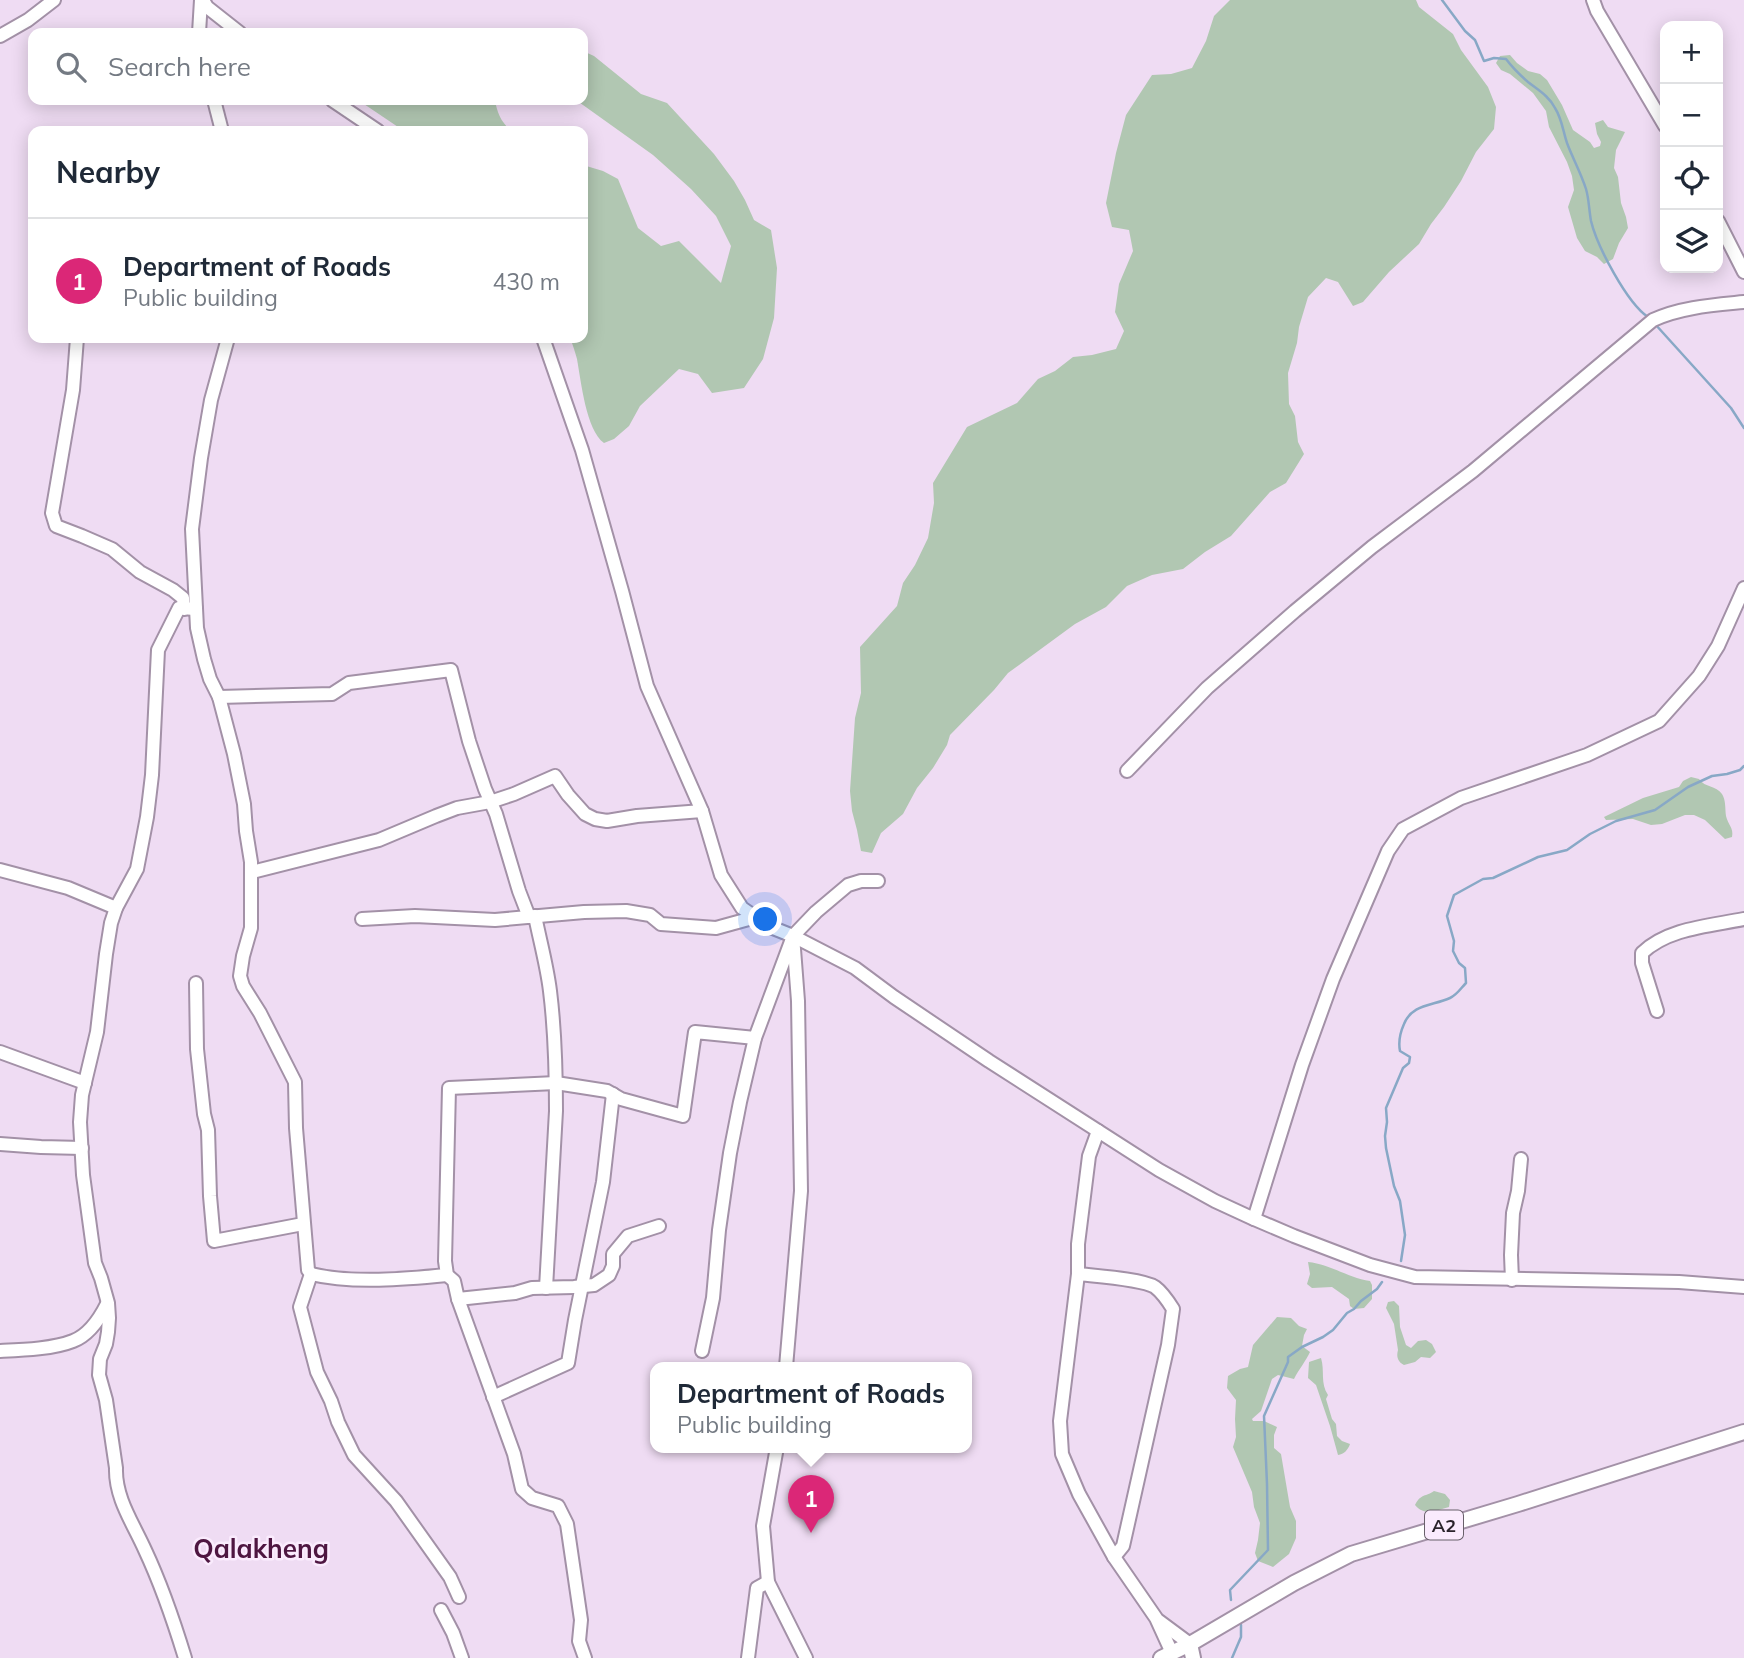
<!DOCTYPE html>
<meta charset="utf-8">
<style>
body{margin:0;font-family:Mulish,sans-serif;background:#f2f2f3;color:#1f2937}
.controls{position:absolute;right:21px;top:21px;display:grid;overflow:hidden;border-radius:14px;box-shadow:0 4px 18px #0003}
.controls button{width:63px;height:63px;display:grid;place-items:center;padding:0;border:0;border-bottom:2px solid #e0e1e3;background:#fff;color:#1f2937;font:35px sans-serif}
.you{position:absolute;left:766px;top:920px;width:24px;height:24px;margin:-18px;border:5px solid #fff;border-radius:50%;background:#1a73e8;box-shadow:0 0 0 10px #1a73e833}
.badge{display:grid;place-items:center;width:46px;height:46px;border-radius:50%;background:#db2777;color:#fff;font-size:23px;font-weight:700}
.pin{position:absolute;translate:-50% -58px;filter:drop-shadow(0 2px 4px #0008)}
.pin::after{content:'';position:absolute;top:37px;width:24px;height:21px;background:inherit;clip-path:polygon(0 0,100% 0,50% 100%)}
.popup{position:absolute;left:650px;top:1362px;width:322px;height:91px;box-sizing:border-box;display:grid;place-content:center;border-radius:14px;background:#fff;filter:drop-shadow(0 2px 5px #0005);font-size:23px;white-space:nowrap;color:#747a83}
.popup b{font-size:26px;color:#1f2937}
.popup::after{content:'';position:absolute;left:50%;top:100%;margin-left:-14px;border:14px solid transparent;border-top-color:#fff}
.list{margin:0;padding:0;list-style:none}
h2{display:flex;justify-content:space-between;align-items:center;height:91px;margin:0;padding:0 28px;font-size:30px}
h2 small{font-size:23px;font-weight:400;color:#747a83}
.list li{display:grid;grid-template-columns:46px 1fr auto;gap:21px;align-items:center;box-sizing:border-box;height:126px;padding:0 28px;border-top:2px solid #e0e1e3}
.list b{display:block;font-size:26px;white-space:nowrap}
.list p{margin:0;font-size:23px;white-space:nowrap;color:#747a83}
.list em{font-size:23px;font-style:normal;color:#747a83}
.icon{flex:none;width:38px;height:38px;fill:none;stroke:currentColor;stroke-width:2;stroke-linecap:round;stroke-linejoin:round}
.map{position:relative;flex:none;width:1744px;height:1658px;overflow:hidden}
.search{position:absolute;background:#fff;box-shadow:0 4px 18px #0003;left:28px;top:28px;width:560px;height:77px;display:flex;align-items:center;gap:18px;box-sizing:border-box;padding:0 24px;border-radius:14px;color:#747a83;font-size:26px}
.panel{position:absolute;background:#fff;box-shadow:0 4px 18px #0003;left:28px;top:126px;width:560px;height:217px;border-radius:14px}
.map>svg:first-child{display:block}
.green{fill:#b1c7b2}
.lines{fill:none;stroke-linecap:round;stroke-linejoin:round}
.stream{stroke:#88a8c6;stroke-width:2.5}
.minor-casing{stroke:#a391a7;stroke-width:16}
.major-casing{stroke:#a391a7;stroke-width:18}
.minor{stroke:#fff;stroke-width:12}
.major{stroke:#fff;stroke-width:14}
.labels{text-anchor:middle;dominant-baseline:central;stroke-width:5;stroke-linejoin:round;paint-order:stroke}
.shield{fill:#faebfd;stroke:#69606b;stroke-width:2}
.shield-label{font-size:18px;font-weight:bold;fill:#2b242c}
.district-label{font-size:26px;font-weight:bold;fill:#4e1641;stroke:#faebfd}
</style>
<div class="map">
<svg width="1744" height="1658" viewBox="0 0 1744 1658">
<rect width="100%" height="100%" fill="#efdcf3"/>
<g class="green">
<path d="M1230,0H1416L1419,7L1453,34L1461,50L1488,87L1496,107L1494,129L1476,152L1461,181L1444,207L1431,224L1419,244L1389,272L1363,302L1353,306L1338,282L1326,278L1308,297L1299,327L1297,343L1288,373L1289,404L1295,416L1298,442L1304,454L1286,483L1270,492L1231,536L1205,552L1183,569L1152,575L1127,586L1106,607L1075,624L1008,673L994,690L950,735L947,745L933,768L917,788L903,814L881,833L872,853L861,851L857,830L852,811L850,791L855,718L861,693L860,647L897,606L903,583L915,565L928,538L934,503L933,483L967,427L1017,403L1038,379L1055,371L1073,357L1092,355L1116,349L1124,331L1115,312L1119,284L1133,251L1129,230L1112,227L1106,203L1116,153L1126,115L1152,75L1171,74L1192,68L1206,41L1214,16Z"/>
<path d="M583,51L594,56L641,94L667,103L714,154L734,181L745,200L754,220L771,230L777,268L774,318L763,359L744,388L712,393L698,374L679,369L640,406L629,426L614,439L604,443C586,430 581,381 577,359C575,352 573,345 570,338H583V165L603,171L618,179L638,228L661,246L679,241L721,283L731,246L716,216L691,189L653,155L576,100H583Z"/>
<path d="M1510,55L1517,63L1528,71L1540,74L1547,80L1562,105L1573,130L1590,142L1594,148L1600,146L1601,142L1597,134L1595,123L1603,120L1608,127L1625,132L1616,150L1614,168L1618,177L1621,203L1626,217L1628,228L1619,243L1613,259L1604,264L1597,257L1585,251L1577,238L1568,207L1574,190L1572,176L1567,162L1549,127L1546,111L1533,93L1510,74L1501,70L1496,63L1500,56Z"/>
<path d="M358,100H495C497,112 501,123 512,131H404Z"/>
<path d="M1691,777L1699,779C1705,788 1716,785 1722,794C1726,800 1725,809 1726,816C1728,825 1734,828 1732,837L1725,839L1705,820L1694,815H1685L1662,824L1651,825L1633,819L1606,820L1604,817L1643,798L1679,787L1683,781Z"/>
<path d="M1308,1262C1330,1264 1348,1278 1370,1281L1372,1285V1299L1364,1308L1354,1309L1350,1306L1349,1299L1332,1287L1312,1288L1307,1284L1310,1274Z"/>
<path d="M1394,1301L1399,1306L1400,1327L1406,1345L1411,1348L1418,1341L1426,1340L1432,1344L1436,1352L1430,1358L1421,1357L1415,1362L1404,1365C1398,1362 1396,1357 1398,1350L1394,1324L1386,1308L1388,1302Z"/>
<path d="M1277,1317L1291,1318L1299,1326L1307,1329L1304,1335L1302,1346L1310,1352C1306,1361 1299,1369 1294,1379L1278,1375L1272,1379L1261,1411L1252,1419L1253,1421H1264L1277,1427L1274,1435V1448L1281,1454L1290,1507L1296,1521V1538L1289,1554L1273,1567L1258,1561L1255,1553L1258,1540L1260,1523L1254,1507L1252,1492L1233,1447L1236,1437L1235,1419L1236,1400L1227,1388L1228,1376L1240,1369L1248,1367L1253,1345Z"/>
<path d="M1321,1358C1325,1371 1320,1383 1328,1395L1326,1399L1332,1419L1336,1424L1337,1436L1342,1441L1350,1444C1348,1450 1344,1454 1338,1455L1330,1426L1316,1385L1308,1378L1309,1362Z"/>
<path d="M1434,1491L1445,1494L1450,1500L1449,1507C1437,1510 1425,1517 1415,1505C1421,1493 1426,1497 1434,1491Z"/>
</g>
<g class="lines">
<g class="stream">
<path d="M1442,0L1465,31L1475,40L1484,61L1494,58L1506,59C1512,67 1520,75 1528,82C1538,90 1549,96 1555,108C1562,119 1563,131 1567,143C1573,159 1581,173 1586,189C1589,199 1589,210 1591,221C1597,246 1627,303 1648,317"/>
<path d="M1655,324L1731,408L1744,428"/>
<path d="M1401,1261L1405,1235L1400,1201L1394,1186L1386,1148L1385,1136L1387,1122L1386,1108L1403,1068L1409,1063L1410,1057L1400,1051C1398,1041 1400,1033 1404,1024C1412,1004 1432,1006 1450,998C1457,995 1461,988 1466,983L1465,968L1459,963L1453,951L1454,941L1447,916L1454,895L1483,879L1493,878L1538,857L1567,850L1590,834L1616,821L1655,810L1688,787L1712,776L1727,774L1740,770L1744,766"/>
<path d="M1231,1600L1230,1590L1268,1550L1267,1484L1264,1416L1288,1362V1357L1302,1347L1323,1337L1333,1330L1347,1313L1354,1309L1361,1301L1377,1289L1382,1282"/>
<path d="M1232,1658L1241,1637V1625"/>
</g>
<g class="minor-casing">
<g id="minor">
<path d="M203,0L207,7L240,33"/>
<path d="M1593,0L1597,11L1665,126"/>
<path d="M199,33L201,0"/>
<path d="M0,36L28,20L54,0"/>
<path d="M214,100L222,131"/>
<path d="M332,100L378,131"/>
<path d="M1718,221L1744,272"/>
<path d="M77,338L73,390L52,513L56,526L82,536L112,549L140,572L173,590L183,598L184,609"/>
<path d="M228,338L211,400L201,458L192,529L197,628L204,659L210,679L219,697L234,754L244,804L246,831L251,862V928L243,956L240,976L243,986L260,1013L295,1082L296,1128L308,1270L311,1274L300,1307L317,1372L331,1401L338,1422L354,1455L396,1501L450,1577L459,1597"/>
<path d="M543,338L582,450L622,591L647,686L702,811L721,875L742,908L768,926L793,936L798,1001L801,1191L786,1367"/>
<path d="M219,697L332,694L349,683L451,670L469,741L485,789L496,814L519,891L529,917"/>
<path d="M1127,771L1207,688L1295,611L1372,547L1473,471L1653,320C1681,307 1714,305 1744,302"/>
<path d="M0,870L68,888L116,908"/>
<path d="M252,872L379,840L436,816L457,808L490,802L514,794L555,776L568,795L585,814L595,819L607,821L637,816L702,811"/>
<path d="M535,916C540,941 547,966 550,991C555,1031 556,1072 556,1111L546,1288"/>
<path d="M362,919L415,916L495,920L584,912L626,911L650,915L661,924L716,928L756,917"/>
<path d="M793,936L855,968L894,997L989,1061L1159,1170L1215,1201L1254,1219L1294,1236L1370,1265L1415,1277L1679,1282L1744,1287"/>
<path d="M196,983L197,1049L204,1114L208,1130L210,1196L214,1241L303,1224"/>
<path d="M1657,1011L1642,963V953C1668,928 1710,926 1744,919"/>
<path d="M0,1052L85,1083"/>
<path d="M1098,1131L1089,1156L1078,1244V1274L1060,1421L1062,1454L1079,1494L1114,1557L1156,1618L1172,1653"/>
<path d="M0,1144L41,1147L82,1148"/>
<path d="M1254,1219L1302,1065L1333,979L1388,851L1403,829L1461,798L1587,755L1659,721L1699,676L1718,646L1744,588"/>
<path d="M311,1274C352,1284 406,1279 447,1275"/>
<path d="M1078,1274C1095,1276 1142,1279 1155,1287C1163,1293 1168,1301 1173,1309L1168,1345L1123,1546L1114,1557"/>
<path d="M1512,1280L1511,1255L1513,1213L1518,1191L1521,1159"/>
<path d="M458,1299L515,1293L532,1288L574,1287L594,1285L609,1275L613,1266V1254L628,1236L659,1226"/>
<path d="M0,1351C22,1350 53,1349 73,1341C89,1335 100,1318 107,1304"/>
<path d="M702,1351L713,1298L719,1230L730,1153L740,1102L755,1038L793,936L816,912L848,885L861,881H878"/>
<path d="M493,1397L568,1363L575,1320L603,1182L613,1094"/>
<path d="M777,1447L763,1526L768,1582L806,1658"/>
<path d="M441,1610L453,1633L462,1658"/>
<path d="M1159,1621L1190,1644"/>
<path d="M185,1658C174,1622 161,1584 145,1550C133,1523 115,1498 116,1468L106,1400L99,1375L100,1359L106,1344L108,1332L109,1318L108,1303L101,1278L95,1263L83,1175L80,1122L82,1095L97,1032L106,954L111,923L116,908L137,869L147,817L152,775L158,650L179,608L196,609"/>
<path d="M585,1658L579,1641L581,1620L567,1524L558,1506L532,1498L522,1489L514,1454L458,1299L454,1281L447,1275L445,1261L449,1088L556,1083L607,1091L621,1099L683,1116L695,1032L755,1038"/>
<path d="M748,1658L757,1588L768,1582"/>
</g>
</g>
<g class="major-casing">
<g id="major">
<path d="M1190,1644L1193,1658"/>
<path d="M1161,1658L1190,1644L1294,1583L1351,1554L1518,1504L1744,1432"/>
</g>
</g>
<use href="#minor" class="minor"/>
<use href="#major" class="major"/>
</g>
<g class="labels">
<rect class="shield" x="1425" y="1510.5" width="38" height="29" rx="5"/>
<g class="shield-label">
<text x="1444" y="1525">A2</text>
</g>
<g class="district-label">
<text x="261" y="1548">Qalakheng</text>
</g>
</g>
</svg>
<div class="controls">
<button>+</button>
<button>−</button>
<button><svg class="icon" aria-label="locate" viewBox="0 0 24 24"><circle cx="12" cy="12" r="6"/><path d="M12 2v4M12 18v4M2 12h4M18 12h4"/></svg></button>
<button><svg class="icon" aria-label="layers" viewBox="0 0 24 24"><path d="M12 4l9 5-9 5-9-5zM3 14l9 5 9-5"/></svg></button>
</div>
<div class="you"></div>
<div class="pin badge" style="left:811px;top:1533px">1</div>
<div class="popup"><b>Department of Roads</b>Public building</div>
<div class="search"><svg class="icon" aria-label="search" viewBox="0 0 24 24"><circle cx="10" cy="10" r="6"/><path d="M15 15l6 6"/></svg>Search here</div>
<section class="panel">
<h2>Nearby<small></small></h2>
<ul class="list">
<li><span class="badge">1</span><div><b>Department of Roads</b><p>Public building</p></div><em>430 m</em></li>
</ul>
</section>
</div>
